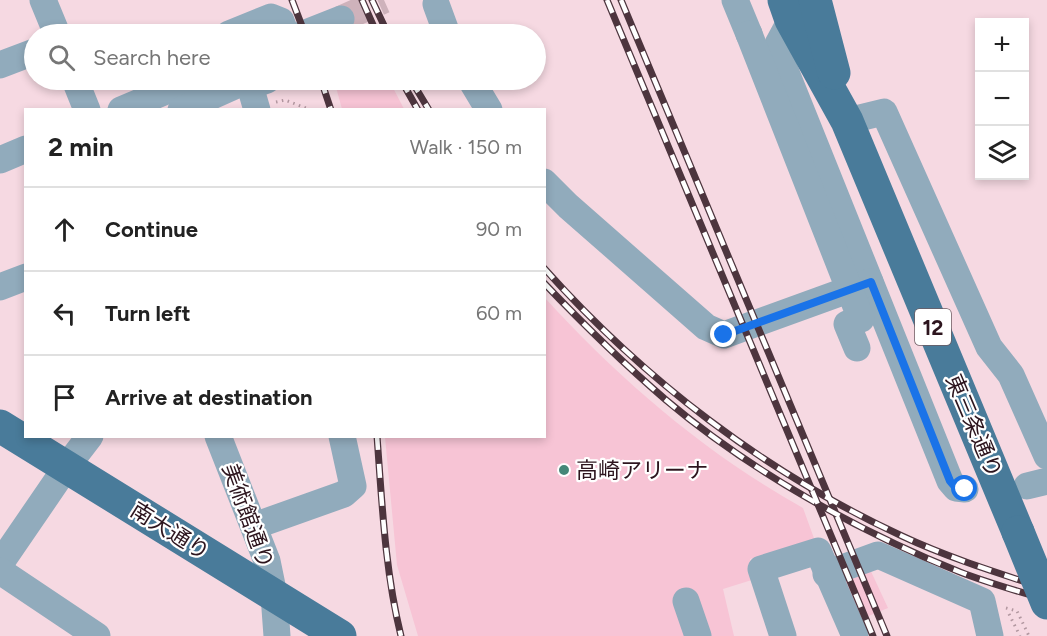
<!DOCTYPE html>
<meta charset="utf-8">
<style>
body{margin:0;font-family:Figtree,"Noto Sans JP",sans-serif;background:#f6f6f6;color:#222}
.controls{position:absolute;right:18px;top:18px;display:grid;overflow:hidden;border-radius:0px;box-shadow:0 3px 9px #0003}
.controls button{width:54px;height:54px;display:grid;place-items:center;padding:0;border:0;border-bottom:2px solid #e0e0e0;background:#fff;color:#222;font:30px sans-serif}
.stop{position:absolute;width:18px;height:18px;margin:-14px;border:4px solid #1a73e8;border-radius:50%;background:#fff}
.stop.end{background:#1a73e8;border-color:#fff;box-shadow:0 2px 6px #0008}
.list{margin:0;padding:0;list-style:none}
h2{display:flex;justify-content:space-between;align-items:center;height:78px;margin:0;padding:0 24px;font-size:26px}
h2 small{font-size:20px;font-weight:400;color:#767676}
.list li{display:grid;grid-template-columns:39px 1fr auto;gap:18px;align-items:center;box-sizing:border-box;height:84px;padding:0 24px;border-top:2px solid #e0e0e0}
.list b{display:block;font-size:22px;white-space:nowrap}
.list em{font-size:20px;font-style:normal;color:#767676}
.icon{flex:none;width:33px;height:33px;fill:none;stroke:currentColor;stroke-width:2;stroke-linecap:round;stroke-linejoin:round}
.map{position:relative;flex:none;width:1047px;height:636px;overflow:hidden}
.search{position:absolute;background:#fff;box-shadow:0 3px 9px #0003;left:24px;top:24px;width:522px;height:66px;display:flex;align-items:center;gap:15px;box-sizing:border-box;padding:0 21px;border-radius:33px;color:#767676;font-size:22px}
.panel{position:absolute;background:#fff;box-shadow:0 3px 9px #0003;left:24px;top:108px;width:522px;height:330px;border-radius:0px}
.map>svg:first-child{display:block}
.green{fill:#f7c4d5}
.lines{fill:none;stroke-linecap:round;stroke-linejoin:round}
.minor-tunnel{stroke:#ceb2bb;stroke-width:27;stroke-dasharray:27 14;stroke-linecap:butt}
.path{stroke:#b1969f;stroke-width:3;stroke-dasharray:1.5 4.5;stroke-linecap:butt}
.minor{stroke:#91abbc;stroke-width:27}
.major{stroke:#497b9a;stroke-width:33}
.rail-casing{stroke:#4d353e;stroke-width:7}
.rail{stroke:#fff;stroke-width:4.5;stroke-dasharray:14;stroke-linecap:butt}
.minor-bridge{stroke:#91abbc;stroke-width:27}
.major-bridge{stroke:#497b9a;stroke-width:33}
.route{stroke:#1a73e8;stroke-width:8}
.poi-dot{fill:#458778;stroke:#fff;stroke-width:2}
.labels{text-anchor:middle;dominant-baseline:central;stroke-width:4.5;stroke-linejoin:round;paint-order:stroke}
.shield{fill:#fff;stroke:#6c5b62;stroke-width:1.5}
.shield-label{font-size:21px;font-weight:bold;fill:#2d151e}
.street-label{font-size:22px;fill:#2d151e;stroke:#fff}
.poi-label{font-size:22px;fill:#2d151e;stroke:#fff;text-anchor:start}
</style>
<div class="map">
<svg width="1047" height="636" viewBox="0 0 1047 636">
<rect width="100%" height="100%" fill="#f6d9e2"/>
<g class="green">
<path d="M334,80H389L404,109H342Z"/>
<path d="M545,298C620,380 706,454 803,508L815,541L750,559L755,579L723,589L734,636H418L397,565L385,437L544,436Z"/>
<path d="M868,565L888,608L854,622L836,577Z"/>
</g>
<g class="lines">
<path class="minor-tunnel" d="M341,19L384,0"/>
<g class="path">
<path d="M276,102L285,100L311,110"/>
<path d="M1006,608L1017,611L1029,636"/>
<path d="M1009,614L1020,636"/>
</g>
<g class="minor">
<path d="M43,0L57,34"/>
<path d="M735,0L749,34"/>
<path d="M436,4L447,34"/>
<path d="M791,20L778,44L779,55L950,481L956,488L965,489"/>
<path d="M229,34L271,17L281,21L286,34"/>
<path d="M303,34L341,19"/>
<path d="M0,65L34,52"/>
<path d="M75,80L87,110"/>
<path d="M471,80L489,110"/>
<path d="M250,86L257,110"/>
<path d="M121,110L192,80"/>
<path d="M181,110L239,84L250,86L267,80"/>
<path d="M847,121L884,112L989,347L1011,375L1047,456"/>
<path d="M0,160L26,149"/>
<path d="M544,182L568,206L706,327L724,335L870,282"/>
<path d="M0,287L26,277"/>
<path d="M218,436L267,561L274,595L277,636"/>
<path d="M1027,486L1047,481"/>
<path d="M254,526L344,494L353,486L342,436"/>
<path d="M0,564L67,466L90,436"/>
<path d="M0,571L97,636"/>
<path d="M826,574L878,555L982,601L990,636"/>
<path d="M686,601L698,636"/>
<path d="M783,636L761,569L818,551L855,636"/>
</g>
<g class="major">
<path d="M784,0L791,20L847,121L1018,532"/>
<path d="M815,0L834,73"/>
<path d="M0,426L340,636"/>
</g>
<g class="rail-casing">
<g id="rail">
<path d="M292,0L305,34"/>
<path d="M362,0L377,34"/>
<path d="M372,0L388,34"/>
<path d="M607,0L873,636"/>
<path d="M621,0L887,636"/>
<path d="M321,80L331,110"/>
<path d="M401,80L418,110"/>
<path d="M411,80L429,110"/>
<path d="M544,268C644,380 766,473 902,536C949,558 998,573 1047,589"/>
<path d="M544,283C583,324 623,363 666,400C749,470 859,532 960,572C988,583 1018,591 1047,600"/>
<path d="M377,436C382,503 385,571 401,636"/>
</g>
</g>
<use href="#rail" class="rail"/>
<path class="minor-bridge" d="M749,34L861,319L847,324L857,348"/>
<path class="major-bridge" d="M1018,532L1047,603"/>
</g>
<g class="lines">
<path class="route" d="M724,335L871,282L950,481L956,488L965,489"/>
</g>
<circle class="poi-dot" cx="564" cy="470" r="6"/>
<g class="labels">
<rect class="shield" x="915" y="309" width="36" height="36" rx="4.5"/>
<g class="shield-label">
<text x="933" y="327">12</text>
</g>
<g class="street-label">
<text transform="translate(974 426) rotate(67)">東三条通り</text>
<text transform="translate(248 516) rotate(70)">美術館通り</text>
<text transform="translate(170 531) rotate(32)">南大通り</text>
</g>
<g class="poi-label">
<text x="576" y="470">高崎アリーナ</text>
</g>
</g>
</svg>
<div class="controls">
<button>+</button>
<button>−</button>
<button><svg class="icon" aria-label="layers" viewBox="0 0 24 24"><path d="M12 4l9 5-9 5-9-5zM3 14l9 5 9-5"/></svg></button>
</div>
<div class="stop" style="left:965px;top:489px"></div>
<div class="stop end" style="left:724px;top:335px"></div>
<div class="search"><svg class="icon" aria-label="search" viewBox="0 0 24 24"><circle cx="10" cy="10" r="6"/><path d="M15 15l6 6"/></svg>Search here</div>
<section class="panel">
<h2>2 min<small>Walk · 150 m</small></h2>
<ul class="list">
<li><svg class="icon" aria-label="ahead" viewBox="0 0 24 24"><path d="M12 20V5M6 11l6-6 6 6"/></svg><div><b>Continue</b></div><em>90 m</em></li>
<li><svg class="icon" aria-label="left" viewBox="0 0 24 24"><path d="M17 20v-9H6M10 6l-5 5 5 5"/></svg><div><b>Turn left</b></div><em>60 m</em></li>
<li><svg class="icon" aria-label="arrive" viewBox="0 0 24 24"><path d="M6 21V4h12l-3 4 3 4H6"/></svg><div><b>Arrive at destination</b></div></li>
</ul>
</section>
</div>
